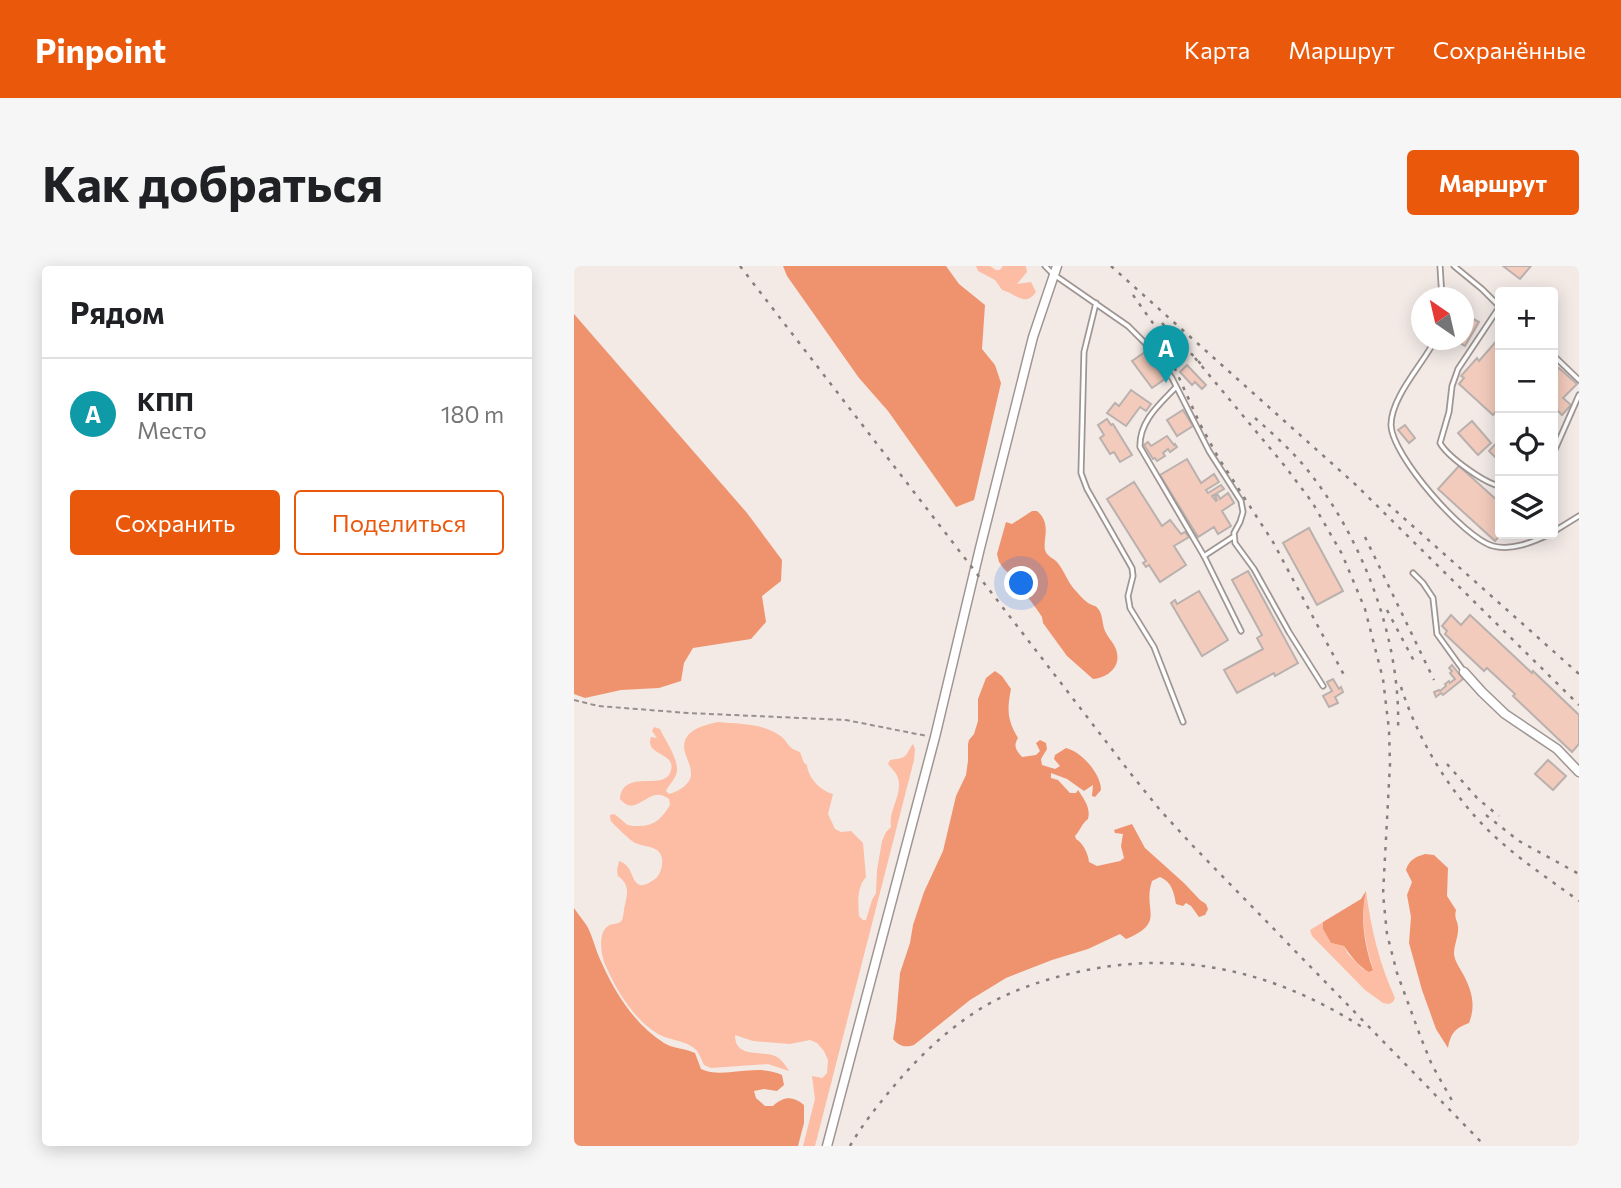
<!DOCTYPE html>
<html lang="ru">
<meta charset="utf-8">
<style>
body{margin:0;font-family:Commissioner,sans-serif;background:#f6f6f6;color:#202124}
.controls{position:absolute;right:21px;top:21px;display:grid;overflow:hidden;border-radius:7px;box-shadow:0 4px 18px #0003}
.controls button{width:63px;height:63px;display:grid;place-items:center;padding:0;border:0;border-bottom:2px solid #e0e0e0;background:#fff;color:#202124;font:35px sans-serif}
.compass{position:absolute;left:837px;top:21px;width:63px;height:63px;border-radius:50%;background:#fff;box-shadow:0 4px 18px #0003;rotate:326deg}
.you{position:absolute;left:448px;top:318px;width:24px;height:24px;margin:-18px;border:5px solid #fff;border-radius:50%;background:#1a73e8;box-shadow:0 0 0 10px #1a73e833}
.badge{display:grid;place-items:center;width:46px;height:46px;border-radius:50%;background:#ea580c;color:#fff;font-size:23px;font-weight:700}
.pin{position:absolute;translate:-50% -58px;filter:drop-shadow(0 2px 4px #0008)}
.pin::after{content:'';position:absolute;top:37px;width:24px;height:21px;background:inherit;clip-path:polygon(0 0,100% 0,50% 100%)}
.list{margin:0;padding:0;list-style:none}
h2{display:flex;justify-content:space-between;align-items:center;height:91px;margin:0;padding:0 28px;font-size:30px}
h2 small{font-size:23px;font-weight:400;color:#757577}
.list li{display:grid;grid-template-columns:46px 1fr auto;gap:21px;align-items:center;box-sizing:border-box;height:112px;padding:0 28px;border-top:2px solid #e0e0e0}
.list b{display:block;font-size:26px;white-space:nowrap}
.list p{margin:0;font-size:23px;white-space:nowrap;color:#757577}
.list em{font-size:23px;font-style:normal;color:#757577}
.actions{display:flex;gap:14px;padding:21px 28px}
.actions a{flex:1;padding:16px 0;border:2px solid #ea580c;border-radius:7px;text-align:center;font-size:24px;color:#ea580c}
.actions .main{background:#ea580c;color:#fff}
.icon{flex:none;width:38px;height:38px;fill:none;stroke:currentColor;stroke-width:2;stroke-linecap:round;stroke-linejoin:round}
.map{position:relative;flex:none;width:1005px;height:880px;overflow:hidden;border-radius:7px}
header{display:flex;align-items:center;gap:42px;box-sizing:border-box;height:98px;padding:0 35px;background:#ea580c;color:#fff}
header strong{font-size:33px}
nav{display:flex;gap:38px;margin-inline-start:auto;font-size:24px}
.intro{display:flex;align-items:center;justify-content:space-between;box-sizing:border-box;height:168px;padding:0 42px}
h1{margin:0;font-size:49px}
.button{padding:18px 32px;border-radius:7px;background:#ea580c;color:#fff;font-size:24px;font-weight:700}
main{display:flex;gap:42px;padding:0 42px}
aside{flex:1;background:#fff;border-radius:7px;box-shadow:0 4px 18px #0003}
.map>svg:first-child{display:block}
.green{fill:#fcbda4}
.water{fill:#ef936e}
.building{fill:#f2cbbc;stroke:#bab1ae;stroke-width:2}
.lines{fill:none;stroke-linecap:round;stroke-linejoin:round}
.service-casing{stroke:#9f9693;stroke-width:7}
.minor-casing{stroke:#9f9693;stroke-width:11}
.path{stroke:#97908e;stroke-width:2;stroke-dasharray:5 3.5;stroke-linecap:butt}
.service{stroke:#fff;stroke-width:3.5}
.minor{stroke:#fff;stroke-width:8}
.rail{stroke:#857f7d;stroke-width:2.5;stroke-dasharray:3.5 7;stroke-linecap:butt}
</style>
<header>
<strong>Pinpoint</strong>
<nav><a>Карта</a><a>Маршрут</a><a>Сохранённые</a></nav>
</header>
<div class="intro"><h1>Как добраться</h1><a class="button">Маршрут</a></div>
<main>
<aside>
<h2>Рядом<small></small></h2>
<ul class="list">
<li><span class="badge" style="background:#0f9aa8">A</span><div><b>КПП</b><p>Место</p></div><em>180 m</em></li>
</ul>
<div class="actions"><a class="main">Сохранить</a><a>Поделиться</a></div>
</aside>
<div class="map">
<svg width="1005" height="880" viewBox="0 0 1005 880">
<rect width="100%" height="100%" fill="#f3eae6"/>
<g class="green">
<path d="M402,0H416L422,4H426L429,0H452L453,6L443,18L457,16L462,26C450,42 442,27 428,24L421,14L404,5Z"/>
<path d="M144,456C164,458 188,457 205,469C216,476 211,481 226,486L230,497L233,499C234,512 247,525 259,528L254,548L261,563L267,566L277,565L289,577L292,611C283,621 284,636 285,650L289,654H292L298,634L302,627L303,604L308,575L312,566L317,561C314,544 329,529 324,512C322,506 317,502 314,498L316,494C321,493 329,493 332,489C335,485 336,481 339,478L341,483L340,494L241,880H229L241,833L238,810L248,812L253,807L254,794L250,785L243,777L236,774L216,778L179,775L161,769C161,794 189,783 203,791C208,794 212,800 215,805L194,798L137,802L130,799C128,795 126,789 123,785C114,774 96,775 84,768C59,753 41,722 30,696C27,686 24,667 34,660C38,657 45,659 48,654C49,653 50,644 50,643C53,630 57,619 44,610L43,604L45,595C60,600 56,615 66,619C71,620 77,616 81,613C88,607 92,591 83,584C77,580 68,580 61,577C57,575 39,558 37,555C36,553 36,551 36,549L40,548C45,551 49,556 54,559C57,560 61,560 65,560C81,560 88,552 96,539L95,533C74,517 64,554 46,533C49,501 92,527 97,504C102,486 70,490 77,471L83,472L78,465L80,461L86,463C91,474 104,492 103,505C102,513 95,518 92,525L95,528C104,526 118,518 117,507C117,498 110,489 110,480C111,463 131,459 144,456Z"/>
<path d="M792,625C797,662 805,697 821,732L819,736L815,738L809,737L791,724L738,670L736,664L749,656V663L757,677L770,680L774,688L789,703H799C791,677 786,652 792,625Z"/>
</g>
<g class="water">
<path d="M209,0H372L385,18L411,39L408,83L421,99L427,117L400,234L382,241L314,145L285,112L213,10Z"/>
<path d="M0,48L173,247L208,294L207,315L188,330L192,356L177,373L119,382L110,397L107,415L85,422L47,424L11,432L0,428Z"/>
<path d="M458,245H463C481,260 464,280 474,289C477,292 480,293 483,296C490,304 493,315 500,323C505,328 510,335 516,338C521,341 521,338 525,344C529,350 528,358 531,365C533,370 537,374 540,379C550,397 537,411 519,413L493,390L469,357L468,351L464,345L456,334L445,323L440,312L430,303L425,296L423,288L432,256L438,258Z"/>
<path d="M421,405L428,410L437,423C433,443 433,454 444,472C439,480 442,484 448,491L462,489L466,485L462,477L466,474L472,477L473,483L467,493L468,499L481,503L486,500L480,493L481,489L492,482C508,486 527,508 527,524L521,531L518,530L519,519L510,525L493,513L477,507V512L484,514L496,527H502L504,524C510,533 517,542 514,553C508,557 506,565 501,570L502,573C509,577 514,587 515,596L523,600L546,595L550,592L547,580L549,568L541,567L540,564L558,558L571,582L610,617L626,634L632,638L634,643L631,649L625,651L617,640L612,637L609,640L602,638C600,627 598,616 586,611L578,615C568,645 593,656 552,673L546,668L514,683L478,694L432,712L396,734L340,779C331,782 325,780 319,773L322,754L326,707L336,677L339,659L350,626L369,585L382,530L392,509L394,495V478L395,474L400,468L404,455V433L412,412Z"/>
<path d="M851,588L860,589L874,602L873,630L882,644C880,652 883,654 884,660C885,670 880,678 880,688C881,696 886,702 889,708C898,725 902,739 895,757C881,762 877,767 874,782L862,763L848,724L835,677L837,651L833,629L838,616L832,604C835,594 841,591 851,588Z"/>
<path d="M792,625C786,651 790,678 799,704L795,706C785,701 776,689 770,680L757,677L749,663V656L787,633Z"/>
<path d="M0,642C4,648 9,654 13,660C18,669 21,681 25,691C40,725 58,756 90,777C100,783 111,782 121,787L127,803C150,814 181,796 208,809L210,819L203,825L190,823L180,825L182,832L191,840H199C210,830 219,830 230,839V857L224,880H0Z"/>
</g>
<g class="building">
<path d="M929,0H957L946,13Z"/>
<path d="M890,48L905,56L891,80L880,74H890Z"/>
<path d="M926,71V141L919,149L885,118L890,112L887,110L903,92L905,95Z"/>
<path d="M571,86L591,113L578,122L558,95Z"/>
<path d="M613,99L632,119L628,123L621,116L618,119L606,106Z"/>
<path d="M985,102L1003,118L989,132L997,139L988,149L982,143L979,147V109Z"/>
<path d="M557,124L577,138L572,145L566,141L552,160L533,147L541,137L545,140Z"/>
<path d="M609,144L619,160L603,170L593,154Z"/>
<path d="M533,153L537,159L539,158L558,189L546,196L540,186L536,188L526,172L530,169L524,159Z"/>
<path d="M898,155L917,177L904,189L884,167Z"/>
<path d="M831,159L841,172L835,177L824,164Z"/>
<path d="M593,170L600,179L601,178L603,181L596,186L594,183L589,187L591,190L583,195L581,192L579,193L570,179L574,176L577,180Z"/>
<path d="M926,173V196L915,185Z"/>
<path d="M613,193L627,217L640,208L645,216L632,224L634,227L647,219L650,223L638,230L642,235L643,234L641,230L644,229L646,233L654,227L660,237L648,245L657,260L644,268L640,261L624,271L586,209Z"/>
<path d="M885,200L926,237L927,268L921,275L864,223Z"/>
<path d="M560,216L588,260L596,254L607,268L611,266L615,271L600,280L612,299L586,316L575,299L572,301L569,297L572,295L533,233Z"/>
<path d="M735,262L769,325L743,339L709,277Z"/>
<path d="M674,305L724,397L701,410L700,407L663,427L650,404L689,383L683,372L688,369L658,314Z"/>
<path d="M625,325L654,374L628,390L597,337L601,334L603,338Z"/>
<path d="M877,349L887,359L896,349L958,407L959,405L1005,449V478L998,486L939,430L941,428L913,402L910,405L871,368L873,365L868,360Z"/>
<path d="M878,399L889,413L869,429L867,427L862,431L860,426L865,424L866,425L872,420L871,418L875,415L876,417L881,413L876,407L878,405L875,402Z"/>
<path d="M759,413L765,423L767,421L769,426L761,431L764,437L755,441L749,430L758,425L753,416Z"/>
<path d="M974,494L992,510L979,524L961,508Z"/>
</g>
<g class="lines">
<g class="service-casing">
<g id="service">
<path d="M471,0L479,8L554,60L577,83L598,112L635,185L667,235L669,246L666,256L660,267L661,277L680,303L715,366L749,420"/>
<path d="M866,0L868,32"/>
<path d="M880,0L908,23L926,41"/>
<path d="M522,37L510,86L507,207L513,223L558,302L559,310L554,330L556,342L580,381L609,456"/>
<path d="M926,40L884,103L878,120L875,146L866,177C874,191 910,217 926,220"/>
<path d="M861,74C849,98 817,131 817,159C818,190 890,272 919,280C938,285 959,276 976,268"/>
<path d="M979,89L1005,114"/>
<path d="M602,121C586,138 565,155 566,181L630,290L667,365"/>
<path d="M979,188L1005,129"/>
<path d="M979,266L1005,250"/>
<path d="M630,290L659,271"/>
<path d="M839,307L849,317L859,332L863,368L889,404"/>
</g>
</g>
<g class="minor-casing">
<g id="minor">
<path d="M890,406L908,426L931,448L983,483L1005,506"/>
<path d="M253,880L361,471L406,282L459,71L483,0"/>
</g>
</g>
<path class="path" d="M0,434L24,440L114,447L272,454L353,470"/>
<use href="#service" class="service"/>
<use href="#minor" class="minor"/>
<g class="rail">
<path d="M166,0L557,508L586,544L619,580L911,880"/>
<path d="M537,0L782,219L1005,439"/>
<path d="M559,29L583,63L626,158L644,191L699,276L770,409"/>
<path d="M588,57L627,98"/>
<path d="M621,92L710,199L738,236L768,288L791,343L809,413L815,464L816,498L809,628L813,668L823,707L847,772L858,799L880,838"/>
<path d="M681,152C698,167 716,183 731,201C788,270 827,373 824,463"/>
<path d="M814,238L1005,408"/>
<path d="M791,271L860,414"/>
<path d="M813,344L841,397"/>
<path d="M827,421C844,474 876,527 916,566C943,592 975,613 1005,635"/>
<path d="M873,498L904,533L925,550"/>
<path d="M912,549L945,575L1005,608"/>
<path d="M276,880C288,859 304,839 320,820C346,789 376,761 411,740C437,725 466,715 495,708C601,682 697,703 788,761"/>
</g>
</g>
</svg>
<div class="controls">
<button>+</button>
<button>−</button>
<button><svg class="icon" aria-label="locate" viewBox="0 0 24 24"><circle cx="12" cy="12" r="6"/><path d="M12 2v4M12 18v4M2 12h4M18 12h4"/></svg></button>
<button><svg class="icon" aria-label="layers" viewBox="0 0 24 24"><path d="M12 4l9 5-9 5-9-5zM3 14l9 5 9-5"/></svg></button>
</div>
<svg class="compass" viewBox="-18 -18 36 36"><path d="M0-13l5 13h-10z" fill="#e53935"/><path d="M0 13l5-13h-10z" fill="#757577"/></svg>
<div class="you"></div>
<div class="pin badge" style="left:592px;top:117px;background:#0f9aa8">A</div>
</div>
</main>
